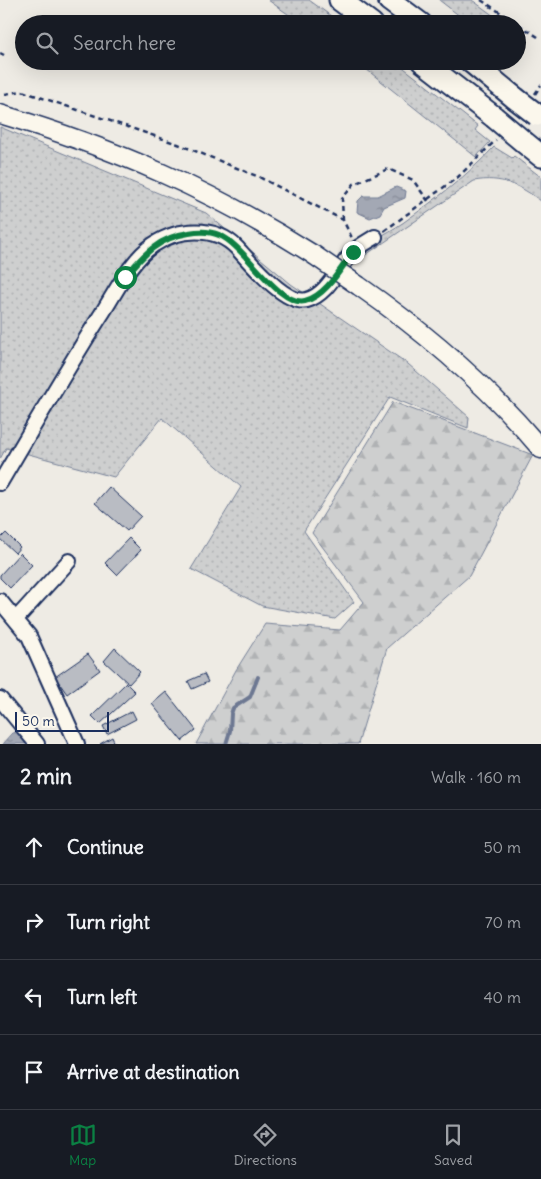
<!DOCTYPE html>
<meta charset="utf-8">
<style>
body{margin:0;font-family:Delius,sans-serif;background:#20242c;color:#f1f3f6}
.scale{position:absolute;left:15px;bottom:12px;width:94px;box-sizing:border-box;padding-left:5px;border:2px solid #1b2f5e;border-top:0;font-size:14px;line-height:18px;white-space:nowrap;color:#1b2f5e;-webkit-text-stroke:4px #fbf7ec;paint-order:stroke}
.stop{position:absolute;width:15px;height:15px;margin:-11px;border:4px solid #0b8043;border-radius:50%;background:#fff}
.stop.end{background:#0b8043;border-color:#fff;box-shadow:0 1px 5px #0008}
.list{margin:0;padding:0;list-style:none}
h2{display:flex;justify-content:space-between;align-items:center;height:65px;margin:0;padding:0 20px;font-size:21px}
h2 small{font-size:16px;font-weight:400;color:#9ea1a6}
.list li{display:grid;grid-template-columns:32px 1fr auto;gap:15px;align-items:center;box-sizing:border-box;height:75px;padding:0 20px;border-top:1px solid #363941}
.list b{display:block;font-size:19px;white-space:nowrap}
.list em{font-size:16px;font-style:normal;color:#9ea1a6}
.icon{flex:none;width:28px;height:28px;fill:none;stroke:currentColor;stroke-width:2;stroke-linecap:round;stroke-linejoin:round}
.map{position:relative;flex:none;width:541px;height:744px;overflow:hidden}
.search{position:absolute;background:#171b24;box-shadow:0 5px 20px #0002;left:15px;right:15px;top:15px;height:55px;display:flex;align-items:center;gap:12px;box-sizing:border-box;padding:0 18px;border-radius:28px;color:#9ea1a6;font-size:19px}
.sheet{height:365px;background:#171b24}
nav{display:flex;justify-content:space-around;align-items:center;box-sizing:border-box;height:70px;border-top:1px solid #363941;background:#171b24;font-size:14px;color:#9ea1a6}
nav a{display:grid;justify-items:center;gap:2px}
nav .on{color:#0b8043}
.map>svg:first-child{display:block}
.green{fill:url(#green-dots);stroke:#747f96}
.forest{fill:url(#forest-firs);stroke:#747f96}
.water{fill:url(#water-ripples);stroke:#6d7892}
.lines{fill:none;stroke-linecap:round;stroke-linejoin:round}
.stream{stroke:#6d7892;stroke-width:4}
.building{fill:#b9bcc3;stroke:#1b2f5e}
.minor-casing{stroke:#1b2f5e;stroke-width:18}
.major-casing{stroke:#1b2f5e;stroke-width:21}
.highway-casing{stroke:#1b2f5e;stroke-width:25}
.path{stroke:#1b2f5e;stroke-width:2.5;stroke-dasharray:5 4;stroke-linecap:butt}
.minor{stroke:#fbf7ec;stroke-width:14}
.major{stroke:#fbf7ec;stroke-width:18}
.highway{stroke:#fbf7ec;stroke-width:21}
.major-bridge-casing{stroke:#1b2f5e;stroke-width:21;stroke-linecap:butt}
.highway-bridge-casing{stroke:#1b2f5e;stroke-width:25;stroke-linecap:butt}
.major-bridge{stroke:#fbf7ec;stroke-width:18}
.highway-bridge{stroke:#fbf7ec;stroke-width:21}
.route{stroke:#0b8043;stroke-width:6}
</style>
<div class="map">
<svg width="541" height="744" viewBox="0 0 541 744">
<defs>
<pattern id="green-dots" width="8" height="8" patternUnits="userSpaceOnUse" patternTransform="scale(1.25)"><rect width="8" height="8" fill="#cecfcf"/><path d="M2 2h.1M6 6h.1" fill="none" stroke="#b0b2b4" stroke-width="1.8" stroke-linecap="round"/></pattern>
<pattern id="forest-firs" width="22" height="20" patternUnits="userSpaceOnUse" patternTransform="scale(1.25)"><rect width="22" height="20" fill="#cecfcf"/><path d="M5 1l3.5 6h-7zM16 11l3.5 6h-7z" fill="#b0b2b4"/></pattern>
<pattern id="water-ripples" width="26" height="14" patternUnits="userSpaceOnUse" patternTransform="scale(1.25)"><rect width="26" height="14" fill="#a3a8b4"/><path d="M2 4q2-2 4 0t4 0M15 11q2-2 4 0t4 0" fill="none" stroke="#848996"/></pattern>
</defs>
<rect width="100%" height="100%" fill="#eeebe4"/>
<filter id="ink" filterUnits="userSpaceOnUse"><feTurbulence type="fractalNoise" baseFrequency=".02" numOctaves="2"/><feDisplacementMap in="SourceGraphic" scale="10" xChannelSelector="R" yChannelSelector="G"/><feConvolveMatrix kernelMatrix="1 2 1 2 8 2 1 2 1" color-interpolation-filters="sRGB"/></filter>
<g filter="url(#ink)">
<g class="green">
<path d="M268,0H309L342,24H302Z"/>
<path d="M439,0H472L505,24H470Z"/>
<path d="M356,61H395L478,126L475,130L490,142L476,157Z"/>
<path d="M0,127L206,213L291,284L408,364L469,417L468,428L390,397L304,531L354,602L335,619L262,606L191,569L241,487L162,418L114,477L6,448L0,459Z"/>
<path d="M494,147L512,158L514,156L541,177V201C519,185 501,176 474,181L351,265C361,243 386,235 404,222C436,199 467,176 494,147Z"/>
</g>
<path class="forest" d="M393,402L533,455L469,576L387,648L358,744H196L236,670L265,624L340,630L364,602L312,533Z"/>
<g class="water">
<path d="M396,187L406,191L405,198L384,207L380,214L370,218L357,212L358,201L363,196H378Z"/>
<path d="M22,732L29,744H2L12,733Z"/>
</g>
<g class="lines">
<path class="stream" d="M226,744L230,731L231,714L233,708L250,697L258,677"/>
</g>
<g class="building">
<path d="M109,487L141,516L127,531L95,503Z"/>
<path d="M6,533L20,547L15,553L0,539Z"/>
<path d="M129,538L141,550L117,575L105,563Z"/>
<path d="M20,553L32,565L10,588L0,578V575Z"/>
<path d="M115,648L140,672L129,684L104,661Z"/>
<path d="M88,654L100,670L67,694L55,677Z"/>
<path d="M204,674L208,682L192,689L188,681Z"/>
<path d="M126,683L135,692L100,724L92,716Z"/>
<path d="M166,692L196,730L182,741L152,704Z"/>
<path d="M132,711L136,719L107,734L103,726Z"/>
<path d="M112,737L115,744H100Z"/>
</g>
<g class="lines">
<g class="minor-casing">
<g id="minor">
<path d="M0,483C33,427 66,370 101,315C116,292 130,261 153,245C178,228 215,225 237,248C250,262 286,306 307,300C328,294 338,268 353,252C359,246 367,242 375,237"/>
<path d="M0,601L29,636L77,744"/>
<path d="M16,619L69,561"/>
<path d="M0,699L37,744"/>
</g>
</g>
<g class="major-casing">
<g id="major">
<path d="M0,114C117,149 211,190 314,255"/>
<path d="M359,286C425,332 489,387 541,449"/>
</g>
</g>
<g class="highway-casing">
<g id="highway">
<path d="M340,0L372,24"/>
<path d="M389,0L421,24"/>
<path d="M422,61L494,117"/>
<path d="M470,61L515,98"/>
<path d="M525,143L541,156"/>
</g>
</g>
<g class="path">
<path d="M481,0L541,39"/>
<path d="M0,53L4,55"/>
<path d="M5,94L22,91L178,144L259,177L343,220L352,238"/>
<path d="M535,94L541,85"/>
<path d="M343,220L342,199L354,184L388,169L413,180L428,201"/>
<path d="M384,231L458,177L496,140"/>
</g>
<use href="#minor" class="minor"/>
<use href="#major" class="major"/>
<use href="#highway" class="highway"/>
<g class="major-bridge-casing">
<path id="major-bridge" d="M314,255L359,286"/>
</g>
<g class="highway-bridge-casing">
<g id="highway-bridge">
<path d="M515,98L537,115"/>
<path d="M494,117L525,143"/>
</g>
</g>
<use href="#major-bridge" class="major-bridge"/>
<use href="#highway-bridge" class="highway-bridge"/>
</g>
</g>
<g class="lines" filter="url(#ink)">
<path class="route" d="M125,277C143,255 159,237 189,233C199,231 210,231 219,235C244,244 278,307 305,301C326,296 341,268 353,252"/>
</g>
</svg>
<div class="scale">50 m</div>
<div class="stop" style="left:125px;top:277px"></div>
<div class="stop end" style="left:353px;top:252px"></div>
<div class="search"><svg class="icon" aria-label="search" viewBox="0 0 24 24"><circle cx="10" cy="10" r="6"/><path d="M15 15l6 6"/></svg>Search here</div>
</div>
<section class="sheet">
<h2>2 min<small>Walk · 160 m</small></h2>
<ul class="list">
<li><svg class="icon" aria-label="ahead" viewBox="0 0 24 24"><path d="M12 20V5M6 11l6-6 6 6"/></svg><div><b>Continue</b></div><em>50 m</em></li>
<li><svg class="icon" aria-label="right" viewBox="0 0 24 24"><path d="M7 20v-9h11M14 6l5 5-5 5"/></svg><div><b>Turn right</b></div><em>70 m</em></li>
<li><svg class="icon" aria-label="left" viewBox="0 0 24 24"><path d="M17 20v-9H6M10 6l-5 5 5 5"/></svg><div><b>Turn left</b></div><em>40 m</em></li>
<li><svg class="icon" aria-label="arrive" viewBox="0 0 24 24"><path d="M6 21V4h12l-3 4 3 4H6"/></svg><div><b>Arrive at destination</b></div></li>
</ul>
</section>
<nav>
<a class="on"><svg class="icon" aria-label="map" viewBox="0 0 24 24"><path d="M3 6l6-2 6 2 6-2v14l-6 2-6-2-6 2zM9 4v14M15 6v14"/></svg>Map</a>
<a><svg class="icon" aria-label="directions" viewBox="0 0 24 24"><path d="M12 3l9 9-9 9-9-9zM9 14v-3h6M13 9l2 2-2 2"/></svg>Directions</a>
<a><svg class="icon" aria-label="saved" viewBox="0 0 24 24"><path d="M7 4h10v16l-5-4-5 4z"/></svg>Saved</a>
</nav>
